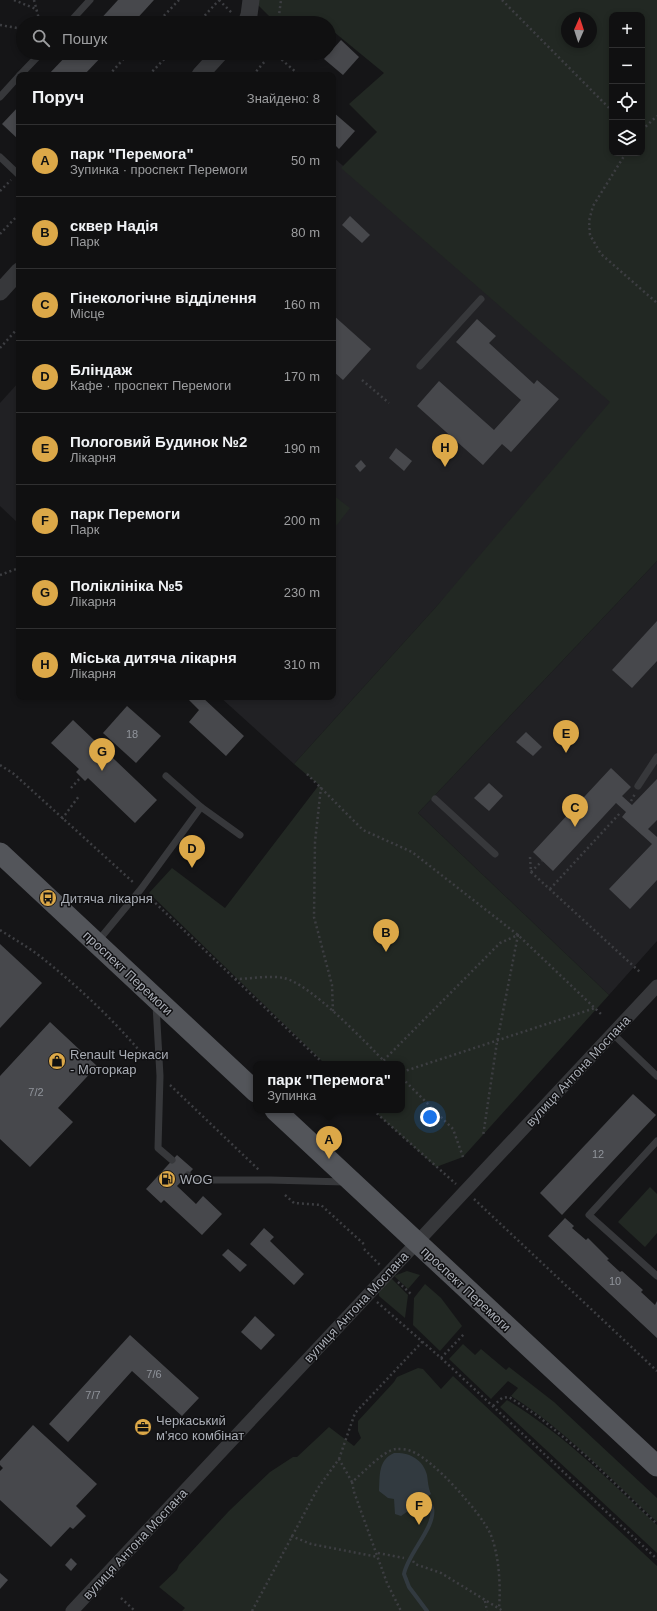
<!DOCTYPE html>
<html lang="uk">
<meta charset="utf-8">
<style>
body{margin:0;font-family:Arial,sans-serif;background:#19191a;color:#f1f3f6}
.controls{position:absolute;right:12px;top:12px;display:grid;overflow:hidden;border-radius:8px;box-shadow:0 2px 6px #0003}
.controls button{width:36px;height:36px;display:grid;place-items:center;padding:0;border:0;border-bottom:1px solid #303031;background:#101011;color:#f1f3f6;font:20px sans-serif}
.compass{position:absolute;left:561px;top:12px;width:36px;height:36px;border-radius:50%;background:#101011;box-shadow:0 2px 6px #0003;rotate:3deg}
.you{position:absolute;left:430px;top:1117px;width:14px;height:14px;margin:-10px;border:3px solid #fff;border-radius:50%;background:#1a73e8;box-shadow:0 0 0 6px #1a73e833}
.badge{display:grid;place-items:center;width:26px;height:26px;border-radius:50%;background:#dca848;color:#111;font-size:13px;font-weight:700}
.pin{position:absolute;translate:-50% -33px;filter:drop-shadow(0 1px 2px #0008)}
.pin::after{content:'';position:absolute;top:21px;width:14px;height:12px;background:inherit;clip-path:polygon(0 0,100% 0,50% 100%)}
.popup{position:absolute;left:253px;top:1061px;width:152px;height:52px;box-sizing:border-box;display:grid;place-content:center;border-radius:8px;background:#101011;filter:drop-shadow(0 1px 3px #0005);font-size:13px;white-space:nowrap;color:#9c9d9f}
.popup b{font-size:15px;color:#f1f3f6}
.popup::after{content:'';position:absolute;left:50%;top:100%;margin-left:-8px;border:8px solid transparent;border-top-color:#101011}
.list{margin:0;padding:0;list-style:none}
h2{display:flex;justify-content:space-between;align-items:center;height:52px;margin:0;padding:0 16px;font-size:17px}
h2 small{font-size:13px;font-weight:400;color:#9c9d9f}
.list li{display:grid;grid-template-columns:26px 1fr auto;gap:12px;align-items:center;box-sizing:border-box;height:72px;padding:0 16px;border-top:1px solid #303031}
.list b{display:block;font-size:15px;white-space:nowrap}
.list p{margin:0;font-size:13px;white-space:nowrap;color:#9c9d9f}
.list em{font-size:13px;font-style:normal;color:#9c9d9f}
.icon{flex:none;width:22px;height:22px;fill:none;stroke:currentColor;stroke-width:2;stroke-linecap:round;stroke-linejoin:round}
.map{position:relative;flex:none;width:657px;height:1611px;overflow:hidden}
.search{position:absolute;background:#101011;box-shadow:0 2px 6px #0003;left:16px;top:16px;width:320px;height:44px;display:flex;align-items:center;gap:10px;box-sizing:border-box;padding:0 14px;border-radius:22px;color:#9c9d9f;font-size:15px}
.panel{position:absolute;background:#101011;box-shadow:0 2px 6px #0003;left:16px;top:72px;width:320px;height:628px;border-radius:8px}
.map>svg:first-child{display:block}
.built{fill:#212124}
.green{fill:#222823;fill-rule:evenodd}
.water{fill:#323a40}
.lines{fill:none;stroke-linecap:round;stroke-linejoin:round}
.stream{stroke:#323a40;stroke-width:4}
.building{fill:#47484c}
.path{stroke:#3d3e42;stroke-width:2.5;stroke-dasharray:2 3;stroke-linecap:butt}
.service{stroke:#37383b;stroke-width:7}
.minor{stroke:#37383b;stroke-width:13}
.tertiary{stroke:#37383b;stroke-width:17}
.primary{stroke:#53555a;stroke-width:21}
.labels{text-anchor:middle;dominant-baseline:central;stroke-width:3;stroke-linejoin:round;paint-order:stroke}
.number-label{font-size:11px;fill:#90949b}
.poi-label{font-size:13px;fill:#a9adb5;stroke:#101012;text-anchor:start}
.street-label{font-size:13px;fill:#a9adb5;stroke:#101012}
</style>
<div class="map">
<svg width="657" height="1611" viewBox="0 0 657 1611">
<rect width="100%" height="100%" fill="#151517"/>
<g class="built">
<path d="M333,157L611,402L504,532L294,764L220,697H333Z"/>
<path d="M19,382V524L0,506V403Z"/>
<path d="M657,561V941L609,995L418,813Z"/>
</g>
<g class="green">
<path d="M253,0H657V561L418,813L609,995L463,1157L436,1167L373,1110H402V1064H325L149,893L172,868L225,908L319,785L294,764L436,607L610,402L341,168L377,132L349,104L384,73L334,32L329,39V23H276ZM612,15H642V153H612ZM567,18H591V42H567Z"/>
<path d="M333,495L350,508L333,530Z"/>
<path d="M650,1187L657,1194V1233L645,1247L618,1222Z"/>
<path d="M407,1271L420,1275L408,1289L394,1276Z"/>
<path d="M391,1278L408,1295L405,1318L379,1296V1292Z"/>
<path d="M425,1284L441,1298L462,1326L440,1351L413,1325L414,1298Z"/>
<path d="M463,1344L475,1355L481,1349L506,1370L509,1367L554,1402L657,1498V1522C610,1479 566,1430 511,1396L518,1388L508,1381L491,1399L449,1359Z"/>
<path d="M418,1368L423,1369L441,1389L453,1376L657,1566V1611H182L185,1608L159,1587L177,1570L179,1565L229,1511L270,1472L293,1457H297L329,1427L354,1446L361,1438L358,1431V1421L394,1382L397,1377Z"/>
<path d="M507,1400C566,1436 607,1479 657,1525V1553L500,1407Z"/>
</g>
<path class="water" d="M394,1453C409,1452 423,1459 427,1475C428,1481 428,1487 431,1494L421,1502L418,1500L413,1502L408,1511L401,1516L395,1514L394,1499L388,1498L379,1491C380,1475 378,1460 394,1453Z"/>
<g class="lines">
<path class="stream" d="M425,1498C428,1501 431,1504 432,1508C436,1527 408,1553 404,1574L409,1587L427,1611"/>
</g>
<g class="building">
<path d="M118,0H154L133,23H97Z"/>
<path d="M341,40L359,57L343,75L324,59Z"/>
<path d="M69,53H105L84,75H48Z"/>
<path d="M19,106V140L2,124Z"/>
<path d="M333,112L355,131L339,149L333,143Z"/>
<path d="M350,216L370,235L362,243L342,225Z"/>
<path d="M333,315L371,349L343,380L333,371Z"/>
<path d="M477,319L496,336L489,343L534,384L537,380L559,399L511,452L502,444L483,465L417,406L439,381L494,430L521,400L456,342Z"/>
<path d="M396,448L412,461L404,471L389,458Z"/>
<path d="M361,460L366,466L360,472L355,466Z"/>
<path d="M657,621V661L632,688L612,670Z"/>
<path d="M188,697H202L244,736L226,756L189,722L199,710L187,698Z"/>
<path d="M127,706L161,736L136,763L103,733Z"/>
<path d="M73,720L157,800L135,823L88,778L85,781L76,772L79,769L51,743Z"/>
<path d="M526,732L542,747L533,756L516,742Z"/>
<path d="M611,768L631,787L622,796L632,805L657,779V820L648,829L657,837V880L630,909L609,889L652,844L622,817L626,812L616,803L553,871L533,852Z"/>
<path d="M489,783L503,796L489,811L474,798Z"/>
<path d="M0,944L42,983L0,1028Z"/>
<path d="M50,1022L97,1066L58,1108L73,1122L30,1167L0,1139V1076Z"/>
<path d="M633,1094L656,1115L562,1215L540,1193Z"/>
<path d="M177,1155L193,1169L177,1186L196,1204L203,1196L222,1214L202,1235L164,1200L161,1203L146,1189Z"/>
<path d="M565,1218L574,1226L572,1228L586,1240L588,1238L609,1259L607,1260L620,1272L622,1271L643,1290L641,1292L655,1305L657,1301V1338L548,1236Z"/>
<path d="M264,1228L274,1237L270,1241L304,1274L294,1285L250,1244Z"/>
<path d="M228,1249L247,1265L240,1272L222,1255Z"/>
<path d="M255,1316L275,1335L261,1350L241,1332Z"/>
<path d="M130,1335L199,1398L182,1416L132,1371L68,1442L49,1424Z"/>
<path d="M33,1425L97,1484L76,1506L86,1516L73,1529L70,1527L51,1547L0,1500V1471L3,1468L0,1465V1461Z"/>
<path d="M71,1558L77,1564L71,1571L65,1565Z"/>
<path d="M0,1573L8,1580L0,1589Z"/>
</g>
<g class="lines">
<g class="path">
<path d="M14,0L36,9"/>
<path d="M34,0L40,23"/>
<path d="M219,0L233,14"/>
<path d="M502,0L612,111"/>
<path d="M157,23L179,0"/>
<path d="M198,23L219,0"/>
<path d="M278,23L281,0"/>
<path d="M0,25L23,29"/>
<path d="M274,53L297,73L295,75"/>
<path d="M109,75L129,53"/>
<path d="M149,75L170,53"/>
<path d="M253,75L266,60L269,53"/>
<path d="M642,130L657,116"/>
<path d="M626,153L593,206L589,221L590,235L601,254L657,303"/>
<path d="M0,191L11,180"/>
<path d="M0,234L19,214"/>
<path d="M0,348L19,327"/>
<path d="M362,380L389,403"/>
<path d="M0,575L19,568"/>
<path d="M0,765L14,774L134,883"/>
<path d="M307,774L363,830L412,852L518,935L601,1014"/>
<path d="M321,787L315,842L314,917L332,985L333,1012"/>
<path d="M71,788L81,777"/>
<path d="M631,801L635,794"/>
<path d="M62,819L79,796"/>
<path d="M530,857L531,872L641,973"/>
<path d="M531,872L542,861"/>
<path d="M550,889L621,812"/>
<path d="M148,896L324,1064"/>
<path d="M0,930C14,939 28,947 41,957C80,988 118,1024 149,1062"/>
<path d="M235,979C250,979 269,975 284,978C312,985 365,1042 387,1064"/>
<path d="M380,1064L500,943L518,935L497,1042L483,1136"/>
<path d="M402,1072L595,1008"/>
<path d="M402,1078L453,1129L463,1157"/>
<path d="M170,1085L259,1170"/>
<path d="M373,1110L456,1184"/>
<path d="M285,1195L294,1203L321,1205L366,1246"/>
<path d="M474,1199L657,1371"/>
<path d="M364,1249L380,1265"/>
<path d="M398,1282L411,1294"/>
<path d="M377,1302L441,1358L657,1559"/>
<path d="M441,1358L465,1333"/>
<path d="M493,1406L502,1398L509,1397L538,1416L585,1455L657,1524"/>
<path d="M339,1459L355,1413L423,1341"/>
<path d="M352,1482L354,1492L387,1583L401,1611"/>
<path d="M291,1536L311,1544L378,1557"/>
<path d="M378,1553L404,1558"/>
<path d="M413,1561L415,1564L441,1573L503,1611"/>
<path d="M121,1598L135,1611"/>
<path d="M485,1601L487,1611"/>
<path d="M252,1611L318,1488L339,1459L352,1482C362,1474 384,1450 396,1449C400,1449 406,1449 411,1451C433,1459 480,1512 490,1533C499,1553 501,1587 499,1608"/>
</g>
<g class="service">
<path d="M69,23L90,0"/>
<path d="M20,75L41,53"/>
<path d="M0,97L19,76"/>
<path d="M0,157L19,175"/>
<path d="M420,366L481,299"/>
<path d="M638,786L657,757"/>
<path d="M435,799L495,854"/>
<path d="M201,807L240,835"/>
<path d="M98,941L141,889L201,807L166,776"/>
<path d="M156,1005L160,1076L158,1148L172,1160"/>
<path d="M613,1034L657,1076"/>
<path d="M657,1141L589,1215L657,1276"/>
<path d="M188,1175L194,1180H270L345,1182"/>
</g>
<path class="minor" d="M72,1611L657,986"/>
<g class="tertiary">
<path d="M246,23L249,15L251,0"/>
<path d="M200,75L220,53"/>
<path d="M0,292L19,271"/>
</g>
<g class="primary">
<path d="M0,853L256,1092"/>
<path d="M275,1110L657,1466"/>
</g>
</g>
<defs>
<g id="bus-disc" transform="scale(0.9)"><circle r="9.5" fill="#dca848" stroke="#101012"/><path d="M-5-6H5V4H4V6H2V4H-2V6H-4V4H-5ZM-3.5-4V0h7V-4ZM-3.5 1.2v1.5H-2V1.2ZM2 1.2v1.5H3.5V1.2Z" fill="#111"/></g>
<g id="shop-disc" transform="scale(0.9)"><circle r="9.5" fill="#dca848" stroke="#101012"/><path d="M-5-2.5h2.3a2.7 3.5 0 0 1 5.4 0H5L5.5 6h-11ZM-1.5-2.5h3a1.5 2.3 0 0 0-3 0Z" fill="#111"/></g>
<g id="fuel-disc" transform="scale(0.9)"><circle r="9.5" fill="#dca848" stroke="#101012"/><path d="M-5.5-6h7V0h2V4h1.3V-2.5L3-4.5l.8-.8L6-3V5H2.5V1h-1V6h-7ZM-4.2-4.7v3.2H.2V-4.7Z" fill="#111"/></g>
<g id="office-disc" transform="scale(0.9)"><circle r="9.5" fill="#dca848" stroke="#101012"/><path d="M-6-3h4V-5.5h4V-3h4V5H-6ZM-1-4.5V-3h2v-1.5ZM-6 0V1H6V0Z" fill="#111"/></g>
</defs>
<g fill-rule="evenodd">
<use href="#bus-disc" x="48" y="898"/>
<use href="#shop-disc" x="57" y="1061"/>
<use href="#fuel-disc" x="167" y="1179"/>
<use href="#office-disc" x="143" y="1427"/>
</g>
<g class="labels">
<g class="number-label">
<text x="132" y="734">18</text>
<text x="36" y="1092">7/2</text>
<text x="598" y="1154">12</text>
<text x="615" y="1281">10</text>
<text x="154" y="1374">7/6</text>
<text x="93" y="1395">7/7</text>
</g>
<g class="poi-label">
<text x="61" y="898">Дитяча лікарня</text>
<text x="70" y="1054">Renault Черкаси<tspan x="70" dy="15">- Моторкар</tspan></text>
<text x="180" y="1179">WOG</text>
<text x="156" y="1420">Черкаський<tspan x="156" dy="15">м'ясо комбінат</tspan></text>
</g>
<g class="street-label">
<text transform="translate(128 973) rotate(43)">проспект Перемоги</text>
<text transform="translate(578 1071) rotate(-47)">вулиця Антона Моспана</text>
<text transform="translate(466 1289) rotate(43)">проспект Перемоги</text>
<text transform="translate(356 1307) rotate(-47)">вулиця Антона Моспана</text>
<text transform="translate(135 1544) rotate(-47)">вулиця Антона Моспана</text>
</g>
</g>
</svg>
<div class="controls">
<button>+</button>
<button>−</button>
<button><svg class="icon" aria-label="locate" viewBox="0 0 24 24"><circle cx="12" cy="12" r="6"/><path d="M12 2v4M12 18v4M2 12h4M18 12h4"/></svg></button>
<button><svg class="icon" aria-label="layers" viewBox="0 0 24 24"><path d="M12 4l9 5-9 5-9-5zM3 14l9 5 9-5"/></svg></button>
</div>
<svg class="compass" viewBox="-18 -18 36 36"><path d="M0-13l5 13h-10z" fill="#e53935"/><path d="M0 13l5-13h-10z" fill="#9c9d9f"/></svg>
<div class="you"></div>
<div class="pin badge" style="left:329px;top:1159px">A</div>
<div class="popup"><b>парк &quot;Перемога&quot;</b>Зупинка</div>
<div class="pin badge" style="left:386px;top:952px">B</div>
<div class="pin badge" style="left:575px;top:827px">C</div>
<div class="pin badge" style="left:192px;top:868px">D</div>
<div class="pin badge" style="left:566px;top:753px">E</div>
<div class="pin badge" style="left:419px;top:1525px">F</div>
<div class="pin badge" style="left:102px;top:771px">G</div>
<div class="pin badge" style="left:445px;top:467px">H</div>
<div class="search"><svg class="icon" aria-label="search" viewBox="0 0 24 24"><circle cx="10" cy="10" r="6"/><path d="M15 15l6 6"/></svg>Пошук</div>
<section class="panel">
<h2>Поруч<small>Знайдено: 8</small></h2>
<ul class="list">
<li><span class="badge">A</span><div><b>парк &quot;Перемога&quot;</b><p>Зупинка · проспект Перемоги</p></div><em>50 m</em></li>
<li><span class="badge">B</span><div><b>сквер Надія</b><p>Парк</p></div><em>80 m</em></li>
<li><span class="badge">C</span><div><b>Гінекологічне відділення</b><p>Місце</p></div><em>160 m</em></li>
<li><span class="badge">D</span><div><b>Бліндаж</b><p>Кафе · проспект Перемоги</p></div><em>170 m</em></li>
<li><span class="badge">E</span><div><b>Пологовий Будинок №2</b><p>Лікарня</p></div><em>190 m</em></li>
<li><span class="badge">F</span><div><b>парк Перемоги</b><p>Парк</p></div><em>200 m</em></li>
<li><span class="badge">G</span><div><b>Поліклініка №5</b><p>Лікарня</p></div><em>230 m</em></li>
<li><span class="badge">H</span><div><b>Міська дитяча лікарня</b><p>Лікарня</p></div><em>310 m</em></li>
</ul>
</section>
</div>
